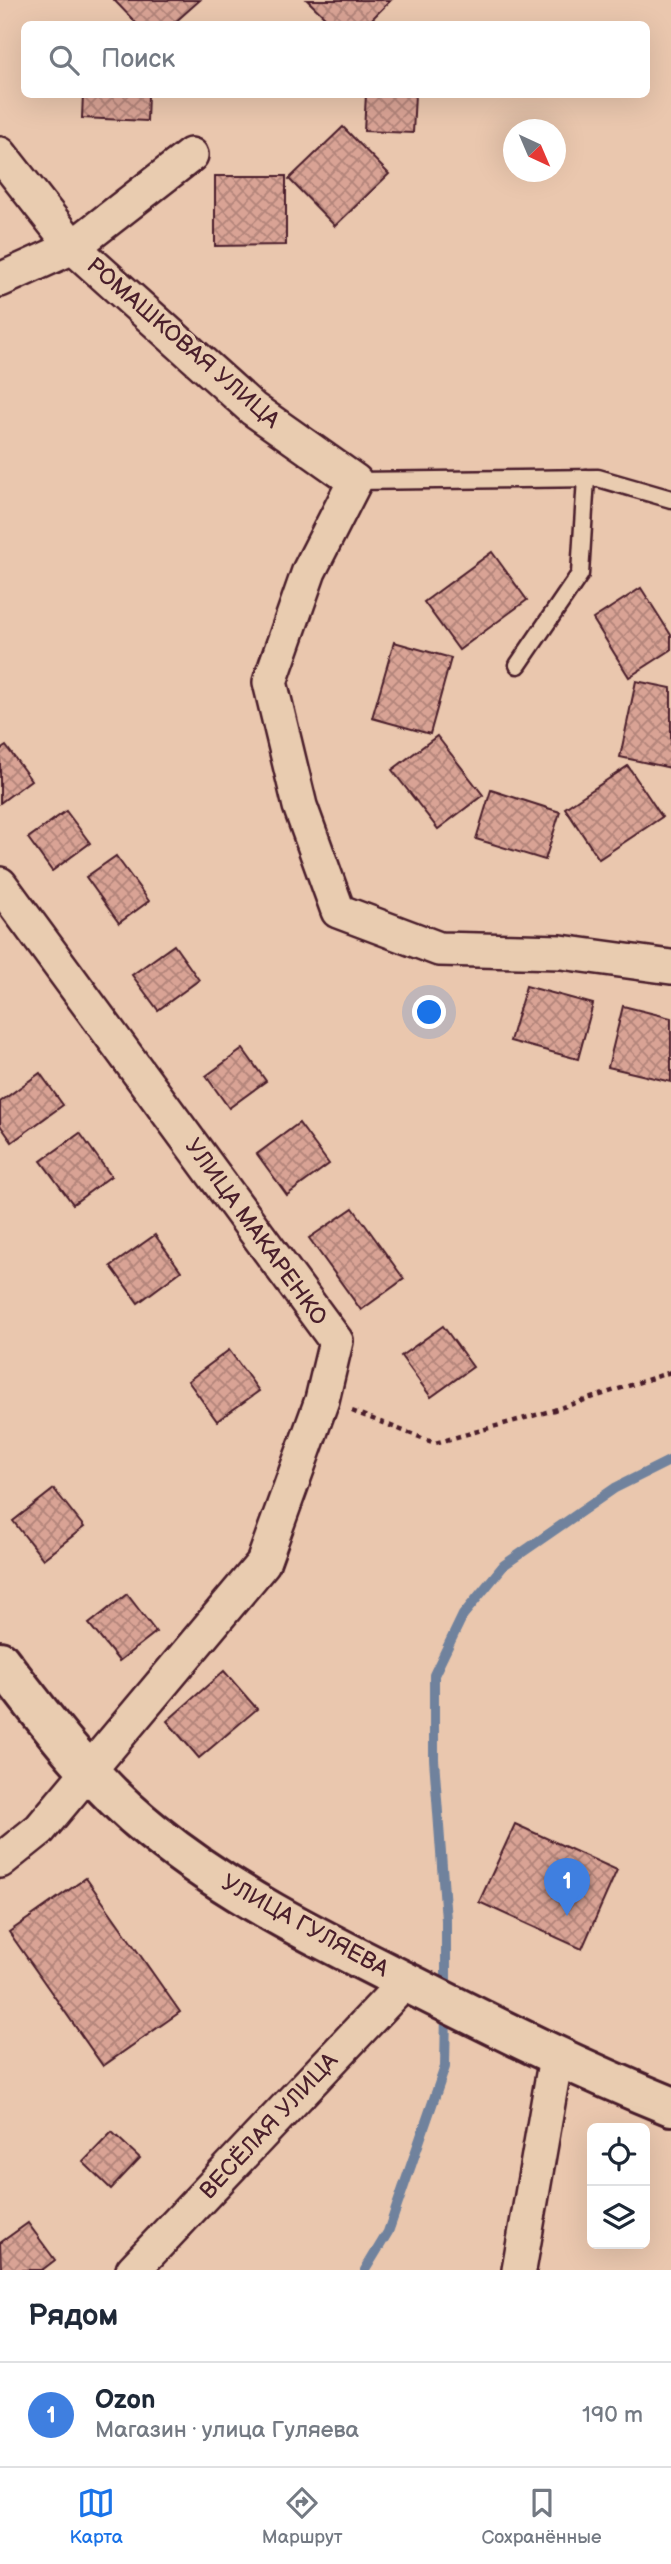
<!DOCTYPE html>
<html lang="ru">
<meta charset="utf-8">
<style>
body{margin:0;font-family:"Balsamiq Sans",sans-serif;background:#f6f6f7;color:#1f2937}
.controls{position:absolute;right:21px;bottom:21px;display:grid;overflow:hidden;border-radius:10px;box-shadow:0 7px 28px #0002}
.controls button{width:63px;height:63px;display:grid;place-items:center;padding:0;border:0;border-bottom:2px solid #e0e1e3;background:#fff;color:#1f2937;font:35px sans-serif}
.compass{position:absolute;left:503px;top:119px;width:63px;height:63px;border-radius:50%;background:#fff;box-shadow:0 7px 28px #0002;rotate:136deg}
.you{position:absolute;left:430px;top:1013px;width:24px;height:24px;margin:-18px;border:5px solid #fff;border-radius:50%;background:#1a73e8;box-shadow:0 0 0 10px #1a73e833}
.badge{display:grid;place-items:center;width:46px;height:46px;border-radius:50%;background:#1a73e8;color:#fff;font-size:23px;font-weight:700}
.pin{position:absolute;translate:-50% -58px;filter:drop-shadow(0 2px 4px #0008)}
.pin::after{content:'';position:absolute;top:37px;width:24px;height:21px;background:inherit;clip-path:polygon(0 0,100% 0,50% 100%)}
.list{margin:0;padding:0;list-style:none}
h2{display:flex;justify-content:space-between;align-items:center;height:91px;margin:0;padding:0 28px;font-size:30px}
h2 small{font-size:23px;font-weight:400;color:#747a83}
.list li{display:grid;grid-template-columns:46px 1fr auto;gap:21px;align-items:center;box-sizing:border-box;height:105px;padding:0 28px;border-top:2px solid #e0e1e3}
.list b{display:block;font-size:26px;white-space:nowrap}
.list p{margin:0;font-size:23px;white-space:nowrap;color:#747a83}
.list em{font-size:23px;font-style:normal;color:#747a83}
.icon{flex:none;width:38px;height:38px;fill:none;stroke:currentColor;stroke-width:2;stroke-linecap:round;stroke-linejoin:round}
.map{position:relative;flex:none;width:671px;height:2270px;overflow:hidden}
.search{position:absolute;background:#fff;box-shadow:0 7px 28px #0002;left:21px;right:21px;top:21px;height:77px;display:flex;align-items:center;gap:18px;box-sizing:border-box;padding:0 24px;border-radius:10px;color:#747a83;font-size:26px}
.sheet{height:196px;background:#fff}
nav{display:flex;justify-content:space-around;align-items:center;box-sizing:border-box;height:98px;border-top:2px solid #e0e1e3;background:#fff;font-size:19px;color:#747a83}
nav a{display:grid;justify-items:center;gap:4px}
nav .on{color:#1a73e8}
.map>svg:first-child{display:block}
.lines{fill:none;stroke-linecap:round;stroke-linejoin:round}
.stream{stroke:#70829d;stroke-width:10}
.building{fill:url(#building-cross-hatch);stroke:#4a1f2b;stroke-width:2}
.service-casing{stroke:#4a1f2b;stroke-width:21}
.minor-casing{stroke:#4a1f2b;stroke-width:38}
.secondary-casing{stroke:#4a1f2b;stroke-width:44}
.path{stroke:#4a1f2b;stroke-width:4.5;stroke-dasharray:5 5;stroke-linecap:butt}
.service{stroke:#e9ccb0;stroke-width:16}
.minor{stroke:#e9ccb0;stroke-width:33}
.secondary{stroke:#e9ccb0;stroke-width:38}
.labels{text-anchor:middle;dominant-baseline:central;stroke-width:7;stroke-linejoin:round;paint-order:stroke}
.street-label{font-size:23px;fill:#4a1f2b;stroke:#e9ccb0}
</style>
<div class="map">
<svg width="671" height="2270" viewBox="0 0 671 2270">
<defs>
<pattern id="building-cross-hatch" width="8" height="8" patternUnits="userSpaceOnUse" patternTransform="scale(1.75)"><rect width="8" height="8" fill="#d9a395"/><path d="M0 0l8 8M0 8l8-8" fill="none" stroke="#b2847a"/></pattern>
</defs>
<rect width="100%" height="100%" fill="#eac7ae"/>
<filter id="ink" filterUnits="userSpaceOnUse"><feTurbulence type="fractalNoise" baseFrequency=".0143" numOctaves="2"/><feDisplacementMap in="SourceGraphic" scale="14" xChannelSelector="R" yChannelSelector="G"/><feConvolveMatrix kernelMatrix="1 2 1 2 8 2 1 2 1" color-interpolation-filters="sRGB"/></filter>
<g filter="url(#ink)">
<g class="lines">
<g class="stream">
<path d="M446,1992V1920L434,1759V1675L463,1615L504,1565L615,1488L671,1460"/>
<path d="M365,2270L388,2232L445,2067L446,2011"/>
</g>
</g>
<g class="building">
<path d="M114,0H200L173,24H137Z"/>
<path d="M307,0H391L367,24H332Z"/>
<path d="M83,94H148L147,121L82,118Z"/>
<path d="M366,94H415L413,133L364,131Z"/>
<path d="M343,127L389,174L335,226L289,179Z"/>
<path d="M215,176H286V245L215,246Z"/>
<path d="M492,552L527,600L459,650L424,602Z"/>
<path d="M641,588L671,635V650L629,677L593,619Z"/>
<path d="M394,642L451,658L430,734L372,718Z"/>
<path d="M636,681L671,688V768L620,757Z"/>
<path d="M437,736L483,795L438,829L392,770Z"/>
<path d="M6,746L31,780L0,803V750Z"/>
<path d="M628,766L662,817L599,859L565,808Z"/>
<path d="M491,790L560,812L545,860L476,839Z"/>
<path d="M66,811L90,843L52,871L28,838Z"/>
<path d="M116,856L149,901L119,923L86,877Z"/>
<path d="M174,945L199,980L158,1010L132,975Z"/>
<path d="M526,986L593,1004L578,1059L510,1041Z"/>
<path d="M623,1006L671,1018V1082L608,1067Z"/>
<path d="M243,1049L266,1081L229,1108L206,1076Z"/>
<path d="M40,1073L63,1105L12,1142L0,1125V1102Z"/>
<path d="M299,1123L329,1164L287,1195L257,1154Z"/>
<path d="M80,1133L111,1176L73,1204L41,1161Z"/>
<path d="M353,1208L404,1279L361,1310L309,1238Z"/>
<path d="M155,1235L181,1271L138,1303L111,1266Z"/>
<path d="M443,1326L473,1367L431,1397L401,1356Z"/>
<path d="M229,1350L259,1391L217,1421L188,1381Z"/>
<path d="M54,1489L84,1527L43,1559L13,1521Z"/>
<path d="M127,1594L156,1632L119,1661L89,1624Z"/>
<path d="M224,1671L257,1709L199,1758L167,1721Z"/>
<path d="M515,1824L617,1870L582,1949L479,1902Z"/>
<path d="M86,1878L180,2012L103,2066L9,1932Z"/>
<path d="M112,2132L140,2158L111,2189L83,2162Z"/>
<path d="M28,2223L55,2260L42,2270H1L0,2243Z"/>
</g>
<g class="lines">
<g class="service-casing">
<g id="service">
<path d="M355,481L598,478L671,499"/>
<path d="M518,665L580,574L586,478"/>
</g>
</g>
<g class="minor-casing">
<g id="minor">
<path d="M0,154L73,247L253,409L355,481L309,571L270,682L300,806L338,911L439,949L561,952L671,967"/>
<path d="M0,280L73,247L191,155"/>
<path d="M0,884L336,1341L322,1400L263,1563L40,1829L0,1861"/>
<path d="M133,2270L406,1981"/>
<path d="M519,2270L556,2057"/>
</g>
</g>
<g class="secondary-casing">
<path id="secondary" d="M0,1661C46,1721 92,1783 152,1831C230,1895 322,1940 412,1985C497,2028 582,2070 671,2106"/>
</g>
<path class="path" d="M352,1411L435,1443L554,1410L671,1372"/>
<use href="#service" class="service"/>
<use href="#minor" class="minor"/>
<use href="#secondary" class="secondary"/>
</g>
</g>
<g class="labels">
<g class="street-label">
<text transform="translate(183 343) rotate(41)">РОМАШКОВАЯ УЛИЦА</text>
<text transform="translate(256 1232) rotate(54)">УЛИЦА МАКАРЕНКО</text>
<text transform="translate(305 1926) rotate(29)">УЛИЦА ГУЛЯЕВА</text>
<text transform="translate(269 2126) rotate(-47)">ВЕСЁЛАЯ УЛИЦА</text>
</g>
</g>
</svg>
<div class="controls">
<button><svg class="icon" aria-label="locate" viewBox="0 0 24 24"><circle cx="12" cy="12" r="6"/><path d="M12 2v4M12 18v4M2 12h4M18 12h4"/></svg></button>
<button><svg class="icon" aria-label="layers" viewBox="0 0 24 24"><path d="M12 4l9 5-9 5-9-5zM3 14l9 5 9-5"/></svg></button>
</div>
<svg class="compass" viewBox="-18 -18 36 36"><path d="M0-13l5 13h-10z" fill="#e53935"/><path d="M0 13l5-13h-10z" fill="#747a83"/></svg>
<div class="you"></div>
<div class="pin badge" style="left:567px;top:1916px;background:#3f7fe0">1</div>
<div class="search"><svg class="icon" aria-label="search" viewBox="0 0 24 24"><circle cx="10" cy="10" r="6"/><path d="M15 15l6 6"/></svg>Поиск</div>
</div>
<section class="sheet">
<h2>Рядом<small></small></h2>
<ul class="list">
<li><span class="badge" style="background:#3f7fe0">1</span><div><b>Ozon</b><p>Магазин · улица Гуляева</p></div><em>190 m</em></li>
</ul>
</section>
<nav>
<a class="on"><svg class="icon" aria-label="map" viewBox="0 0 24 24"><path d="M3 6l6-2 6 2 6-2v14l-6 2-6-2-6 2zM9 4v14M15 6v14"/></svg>Карта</a>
<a><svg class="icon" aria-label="directions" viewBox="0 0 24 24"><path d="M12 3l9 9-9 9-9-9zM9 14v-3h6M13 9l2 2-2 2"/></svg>Маршрут</a>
<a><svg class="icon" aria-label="saved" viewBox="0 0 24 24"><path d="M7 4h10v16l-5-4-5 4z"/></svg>Сохранённые</a>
</nav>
